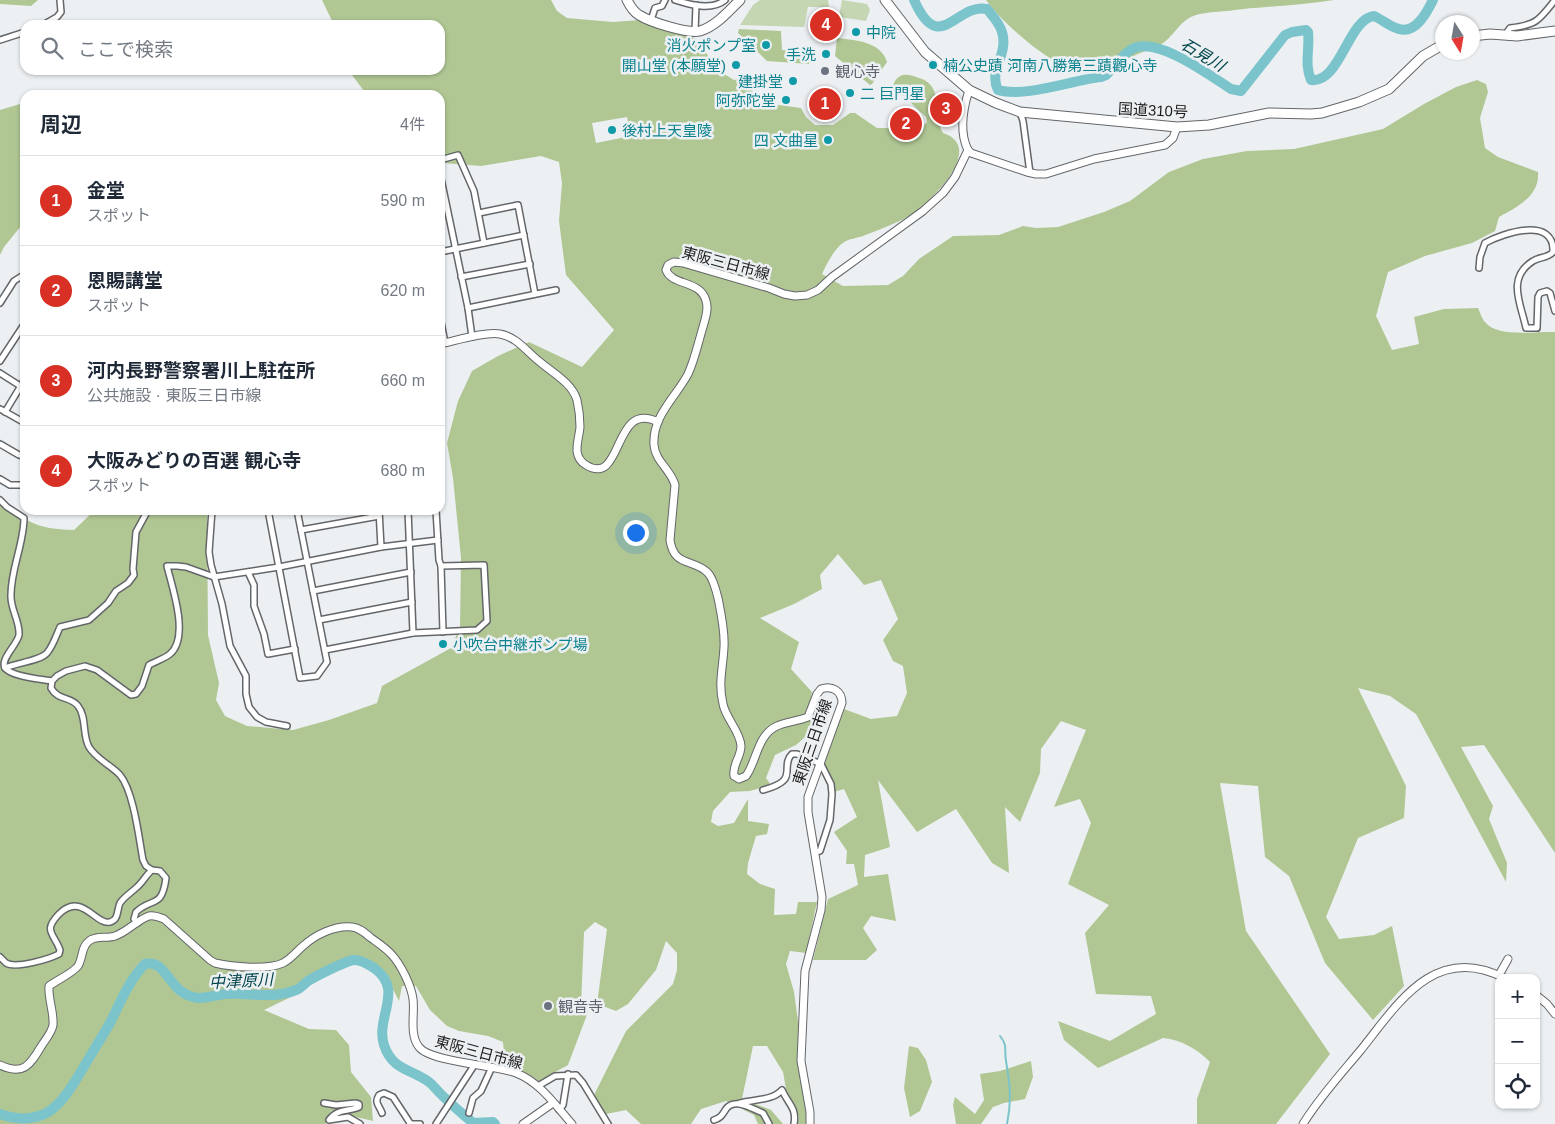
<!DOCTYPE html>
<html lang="ja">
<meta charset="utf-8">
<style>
body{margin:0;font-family:Arial,"Noto Sans JP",sans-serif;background:#f2f2f3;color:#1f2937}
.controls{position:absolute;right:15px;bottom:15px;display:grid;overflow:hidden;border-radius:10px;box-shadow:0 1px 4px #0004}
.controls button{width:45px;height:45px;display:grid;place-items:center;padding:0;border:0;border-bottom:1px solid #e0e1e3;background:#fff;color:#1f2937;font:25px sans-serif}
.compass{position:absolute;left:1435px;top:15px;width:45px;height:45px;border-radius:50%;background:#fff;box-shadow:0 1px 4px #0004;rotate:169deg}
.you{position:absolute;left:635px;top:532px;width:18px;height:18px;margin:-12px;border:4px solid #fff;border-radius:50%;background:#1a73e8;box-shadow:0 0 0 8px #1a73e833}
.badge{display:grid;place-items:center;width:32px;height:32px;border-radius:50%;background:#d93025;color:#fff;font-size:16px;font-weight:700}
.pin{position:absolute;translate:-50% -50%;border:2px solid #fff;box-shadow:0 1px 5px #0006}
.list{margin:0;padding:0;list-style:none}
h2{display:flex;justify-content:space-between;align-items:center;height:65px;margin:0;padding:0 20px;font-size:21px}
h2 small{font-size:16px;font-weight:400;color:#747a83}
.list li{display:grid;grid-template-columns:32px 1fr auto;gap:15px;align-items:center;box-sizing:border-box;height:90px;padding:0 20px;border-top:1px solid #e0e1e3}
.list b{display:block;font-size:19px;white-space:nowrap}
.list p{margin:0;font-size:16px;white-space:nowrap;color:#747a83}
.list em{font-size:16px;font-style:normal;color:#747a83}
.icon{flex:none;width:28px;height:28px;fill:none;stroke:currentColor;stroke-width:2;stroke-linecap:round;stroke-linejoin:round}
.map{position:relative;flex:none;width:1555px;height:1124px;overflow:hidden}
.search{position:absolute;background:#fff;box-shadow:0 1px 4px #0004;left:20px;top:20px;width:425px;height:55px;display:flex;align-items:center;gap:12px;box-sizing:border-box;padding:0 18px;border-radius:15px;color:#747a83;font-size:19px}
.panel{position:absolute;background:#fff;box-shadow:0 1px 4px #0004;left:20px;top:90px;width:425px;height:425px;border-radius:15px}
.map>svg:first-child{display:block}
.green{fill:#c5d6b2}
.forest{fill:#b0c794;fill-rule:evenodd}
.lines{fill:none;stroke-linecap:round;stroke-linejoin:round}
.stream{stroke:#7cc4cc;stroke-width:2}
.river{stroke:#7cc4cc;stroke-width:10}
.street-casing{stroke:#646669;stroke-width:8}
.secondary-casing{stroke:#646669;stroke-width:9}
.highway-casing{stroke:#646669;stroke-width:11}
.street{stroke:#fff;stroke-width:5}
.secondary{stroke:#fff;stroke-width:7}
.highway{stroke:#fff;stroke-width:9}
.culture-dot{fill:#0f9aa8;stroke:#edf0f3;stroke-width:2}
.worship-dot{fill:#6b7280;stroke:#edf0f3;stroke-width:2}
.labels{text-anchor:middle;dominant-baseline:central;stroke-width:5;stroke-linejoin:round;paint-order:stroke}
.culture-label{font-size:15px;fill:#0d838f;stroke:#edf0f3;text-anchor:end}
.worship-label{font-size:15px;fill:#5b616d;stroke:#edf0f3;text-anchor:start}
.street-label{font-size:15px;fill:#1b1d1d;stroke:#edf0f3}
.water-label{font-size:16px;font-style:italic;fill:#00464c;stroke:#edf0f3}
</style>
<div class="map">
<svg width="1555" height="1124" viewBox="0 0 1555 1124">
<rect width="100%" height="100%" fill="#edf0f3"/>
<g class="green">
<path d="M760,0H828L829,7H808L804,27L740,25L753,5Z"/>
<path d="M842,0L867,4L870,10L866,21L839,17Z"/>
</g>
<g class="forest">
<path d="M0,0H38L31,6L0,4Z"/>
<path d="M322,0H551L557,11L567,18L613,22L640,20L688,34L702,43L713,67L734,80L752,77L753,78L752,97L755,105L771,107L779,105L801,108L806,117L815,125H833L850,113H855L877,128H890L907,141H909L927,122L926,117L893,86C894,81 898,76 903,75C908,74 914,76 919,78C945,85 932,115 943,133C987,147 930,204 909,216C895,224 878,230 863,236C857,238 849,239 844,242C835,248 827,263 822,274L843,286L888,285L903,276L919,259L953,236L999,235L1023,226L1036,228L1058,227L1104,212L1130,201L1169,172L1203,159L1247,151L1294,149L1383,129L1424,104L1456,87L1477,80L1486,84L1488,92L1480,118L1485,148L1498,157L1538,172C1540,196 1517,207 1499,217L1495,231L1472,243L1425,256L1388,272L1376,316L1392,350L1419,344L1414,317L1444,309L1478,308C1480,312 1482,319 1485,322C1497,338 1537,331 1555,332V853L1484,745L1461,747L1493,806L1489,819L1507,863L1506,882L1416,714L1390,696L1358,688L1406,786L1404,818L1358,838L1326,917L1339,939L1374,935L1392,926L1404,986L1373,1020L1325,963L1289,876L1265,857L1258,786L1220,783L1246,931L1330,1054L1276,1124H1197V1099L1210,1062C1197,1049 1182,1040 1163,1038L1098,1068L1064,1040L1058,1021L1110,1041L1156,1014L1151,996L1096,994L1085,933L1109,905L1068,884L1091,823L1080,799L1054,807L1086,730L1061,721L1041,749L1040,773L1020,822L1005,807L1009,873L992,863L956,809L917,832L878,780L890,847L865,855L864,877L888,874L896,921L871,916L863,928L877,950L866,960H813L828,899L858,885L854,864H846L847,851L834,832L857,817L844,789L834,792L833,782L824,764L844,709L871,719L897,716L907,693L903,666L893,661L883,640L898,619L881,580L864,585L838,554L820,575L822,589L794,604L760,618L799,642L791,669L812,692L807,718L823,704L827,718L796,745L775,755L766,778L771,785L750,791L730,792L713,811L711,822L718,826L734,823L748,799V821L769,824L767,834L756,836L748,863L747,874L760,884L775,889L774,915L796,914L798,902H817L806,953L790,951L786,964L794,992L799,1028L798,1061L808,1119L806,1124H798L799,1116L787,1095L783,1072L767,1046H753L742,1099L771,1110L783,1124H758L754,1115L726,1101L701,1109L691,1124H641L626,1110L606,1114L594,1095L626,1031L673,984L677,970V953L666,941L656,970L628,1004L616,1011L597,1004L607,929L595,922L584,932L581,1007L588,1012L568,1065L537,1082L505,1066L503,1042L488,1036L459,1031L447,1026L430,1010L416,986H402L399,1001L383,970L364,959L351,958L324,971L291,997L264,1010L309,1029L336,1030L349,1045L351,1072L371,1097L373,1121L331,1111L326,1124H0V498C25,523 38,529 74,530L95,510H207L208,635L219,683L216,700L225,716L247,726L293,730L329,720L377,703L382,686L451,648L460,627L461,558L453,478L447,443L458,401L472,371L498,356L529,342L582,367L614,330L566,275L559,221L562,183L559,162L541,156L481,166L443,163L440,161V95H367L349,71L348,70H440V25H334ZM627,117L631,136L596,143L592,123Z"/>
<path d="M986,0H1334C1299,6 1263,6 1228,11C1216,12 1202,12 1191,17C1179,22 1172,39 1160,45C1145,51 1095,73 1081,72C1053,68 1002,23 986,0Z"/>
<path d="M739,29L781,31L782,50L796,51L800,55L809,57V64L767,61L738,33Z"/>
<path d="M837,38C854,40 881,41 887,62L872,84L870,85L835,56Z"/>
<path d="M20,104L25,106V221L4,247L0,255V110Z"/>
<path d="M909,1046L918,1048L926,1060L932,1082L920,1111L910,1117L904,1088Z"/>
<path d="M1031,1061L1033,1077L1025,1099L1004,1103L993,1107L981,1124H956L953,1105L955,1097L975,1114L984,1100L980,1074L1000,1071Z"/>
</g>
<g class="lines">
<path class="stream" d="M1000,1036C1008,1046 1004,1049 1006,1061C1010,1085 1012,1100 1007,1124"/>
<g class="river">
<path d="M914,0C940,58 956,2 987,9C992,15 1000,24 1002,32C1009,55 988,70 998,90C1025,98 1072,80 1101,77L1106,75C1114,67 1123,53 1134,48C1160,38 1209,75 1231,89L1241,91L1285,35L1292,32L1306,30L1308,32C1310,48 1304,64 1311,80C1340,84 1348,19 1374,16C1383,20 1390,27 1399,29C1416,34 1427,12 1433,0"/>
<path d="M0,1114C13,1119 28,1120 42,1115C59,1109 73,1085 82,1070C91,1054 101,1039 110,1023C120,1003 129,980 145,964C169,959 167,995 199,998C207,998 216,995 225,994C250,992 271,1000 296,990C301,988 304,984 308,981C316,976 344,962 353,960C360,959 368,964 374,968C405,990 375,1017 384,1045C392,1070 411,1069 429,1082C435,1087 439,1093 445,1098C454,1107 464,1115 473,1123L493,1122L495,1124"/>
</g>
<g class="street-casing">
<g id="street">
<path d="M675,0C690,5 712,11 725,0"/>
<path d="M651,20L655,8L662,6L665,0"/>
<path d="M43,25L57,17L61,12L60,0"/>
<path d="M695,32L696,5"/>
<path d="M1505,35L1510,28C1537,25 1539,20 1555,0"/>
<path d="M0,40L25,32"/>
<path d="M1020,112L1023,121L1030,173"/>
<path d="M440,160L458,155L474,191L484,243"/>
<path d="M440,174L468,308L472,337"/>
<path d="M479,213L518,205L535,294"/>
<path d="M440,252L524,235"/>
<path d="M1479,268L1480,257L1485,243C1503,233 1555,216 1553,252C1548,258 1539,257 1533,261C1506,278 1521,304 1526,328H1537L1538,297L1540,293L1547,291L1550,293L1555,311"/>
<path d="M461,277L530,264"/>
<path d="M0,303L14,281L25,274"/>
<path d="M468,308L556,290"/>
<path d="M440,317L445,343"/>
<path d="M0,361L25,323"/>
<path d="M0,373L25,389"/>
<path d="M0,409L25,423"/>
<path d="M5,412L25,379"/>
<path d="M0,444L19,455L25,457"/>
<path d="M0,479L10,485H25"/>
<path d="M0,500L7,507L24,518C24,544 10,571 11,597C11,610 20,622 19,635C17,645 0,659 5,668C12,677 41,679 52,681"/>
<path d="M212,510L209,552L211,565L222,604L230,646L246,676V694L249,707L257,717L266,722L287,726"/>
<path d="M268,510L300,678L317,676L327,662L297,510"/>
<path d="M379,510L381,547"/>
<path d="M408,510L413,633"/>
<path d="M436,510L439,560L441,566L443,632"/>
<path d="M301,530L379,516"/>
<path d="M248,572L254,585V606L264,634L268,654L295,649"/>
<path d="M313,591L411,572"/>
<path d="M319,620L412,602"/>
<path d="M325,650L413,633L477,630L487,621L484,565L441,566"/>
<path d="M5,668C16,663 40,661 47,653C53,646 56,636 60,627L89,620L108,603L116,591L128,583L134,575L133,569L136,532L148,510"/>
<path d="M763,790C770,788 778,786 783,781C791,775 783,762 792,754H797L821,764L831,784L832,794L830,820L820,851L815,852"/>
<path d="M152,870L146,866L143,860C139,839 134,792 120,775C111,765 96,759 89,747C82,735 87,717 78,706C71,696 58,701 51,688L52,681L57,676L66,671L85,666L97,670L131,695L136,694L142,686L149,665C156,661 164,659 170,654C190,637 172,587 167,566H177L186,567L214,577L279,567L381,547L438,540"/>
<path d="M0,957C1,958 5,962 6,963C16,969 49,959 59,954L60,950C53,932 43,931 59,914C82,891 96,926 110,922C119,920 117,909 120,903C124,897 132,892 137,887C143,882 146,875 152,870L160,871L166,878C162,909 152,897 136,912L134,919L138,923"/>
<path d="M538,1086L555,1076L576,1075L583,1083L608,1124"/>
<path d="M324,1103L336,1105L356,1103L359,1104V1107C348,1112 338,1108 329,1120L348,1117L360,1124"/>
<path d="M740,1104V1103C754,1099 772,1101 782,1090C788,1104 797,1108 794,1124"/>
<path d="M559,1110L563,1105L568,1074"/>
<path d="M382,1113C379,1105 374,1103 379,1095L384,1093L393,1097L410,1123"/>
<path d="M469,1113L473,1098L481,1091L492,1067"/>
<path d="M714,1120C721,1118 722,1115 726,1109C735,1097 752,1109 763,1113L769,1124"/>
<path d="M410,1124H420"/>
<path d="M436,1124L475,1064"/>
</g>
</g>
<g class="secondary-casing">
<g id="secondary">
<path d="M968,150L971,153L1027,172L1036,174H1046L1094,159L1165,145L1173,138L1177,127"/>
<path d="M968,150C959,132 963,109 969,90"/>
<path d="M440,344C455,341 486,331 500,334C517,337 527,352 540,362C553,373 572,383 577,400C579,409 580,418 580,427C579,440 571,456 586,465C624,488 612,399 658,422"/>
<path d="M1499,975L1508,959"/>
<path d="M1536,995L1547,1004L1555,1014"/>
<path d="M0,1065C24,1076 30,1065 42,1045C46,1039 52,1032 53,1025C54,1012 48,999 49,986C57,980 73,973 78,966C83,958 81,947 89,941C96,935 107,939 115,936C127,932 137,920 149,916C154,915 159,917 164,919L210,960L215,963C232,967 268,970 283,963C291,959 297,951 303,946C315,935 335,925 352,927C360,928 365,933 371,938C378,943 386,948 392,955C401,965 411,985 413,999C415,1013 409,1035 419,1047C430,1062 495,1065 516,1073C540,1082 556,1106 572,1124"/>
<path d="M523,1124L553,1103"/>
<path d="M810,1124V1112L801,1061L805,971L821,910L822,897L808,812V797L842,703C842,691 832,685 821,689L817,694L808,717C798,721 786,722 777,726C757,735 757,761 746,776L739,779L734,776C732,765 741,757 741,746C740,731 726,719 723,704C718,683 723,668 724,647C725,631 721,613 718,598C716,590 713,578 708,573C694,558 674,568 670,540L675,485C671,470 655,461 654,445C652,416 676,397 688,374C695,359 698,343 703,327C705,319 709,309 706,301C701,280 672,286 666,270L668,265L674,262L683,263L769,288L784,294L795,296L807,295L818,290L832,277L923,211L943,193L955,177L968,150"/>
<path d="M1303,1124C1319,1098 1340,1075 1360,1051C1397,1005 1434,942 1504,978"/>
</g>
</g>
<g class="highway-casing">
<g id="highway">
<path d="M627,0C630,6 634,12 639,15C650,22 688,34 700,31C716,26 729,11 740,0"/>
<path d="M885,0L925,52L969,90L996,103L1020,112L1177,127L1209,125L1269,113L1311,114L1322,113L1359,102L1389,89L1423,56L1442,45"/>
<path d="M1472,36L1490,34L1517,36L1555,31"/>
</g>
</g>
<use href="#street" class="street"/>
<use href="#secondary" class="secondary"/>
<use href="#highway" class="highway"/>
</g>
<g class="culture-dot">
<circle cx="856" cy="32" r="5"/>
<circle cx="766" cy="45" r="5"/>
<circle cx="826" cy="54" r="5"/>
<circle cx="736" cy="65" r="5"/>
<circle cx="933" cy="65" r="5"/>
<circle cx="793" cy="81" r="5"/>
<circle cx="850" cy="93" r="5"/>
<circle cx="786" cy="100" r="5"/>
<circle cx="612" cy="130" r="5"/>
<circle cx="828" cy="140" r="5"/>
<circle cx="443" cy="644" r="5"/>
</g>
<g class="worship-dot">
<circle cx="825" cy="71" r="5"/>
<circle cx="548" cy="1006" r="5"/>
</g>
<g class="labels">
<g class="culture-label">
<text x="866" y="32" text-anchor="start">中院</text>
<text x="756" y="45">消火ポンプ室</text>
<text x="816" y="54">手洗</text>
<text x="726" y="65">開山堂 (本願堂)</text>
<text x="943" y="65" text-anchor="start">楠公史蹟 河南八勝第三蹟觀心寺</text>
<text x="783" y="81">建掛堂</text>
<text x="860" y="93" text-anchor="start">二 巨門星</text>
<text x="776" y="100">阿弥陀堂</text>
<text x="622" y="130" text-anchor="start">後村上天皇陵</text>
<text x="818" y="140">四 文曲星</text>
<text x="453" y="644" text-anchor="start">小吹台中継ポンプ場</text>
</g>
<g class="worship-label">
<text x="835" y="71">観心寺</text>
<text x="558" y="1006">観音寺</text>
</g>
<g class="street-label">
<text transform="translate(1153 110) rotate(3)">国道310号</text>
<text transform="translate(726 263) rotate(15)">東阪三日市線</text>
<text transform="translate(812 742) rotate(-71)">東阪三日市線</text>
<text transform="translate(479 1052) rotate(15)">東阪三日市線</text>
</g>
<g class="water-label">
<text transform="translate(1203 55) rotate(31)">石見川</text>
<text transform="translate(241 981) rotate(-3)">中津原川</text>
</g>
</g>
</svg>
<div class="controls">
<button>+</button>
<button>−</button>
<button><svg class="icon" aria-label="locate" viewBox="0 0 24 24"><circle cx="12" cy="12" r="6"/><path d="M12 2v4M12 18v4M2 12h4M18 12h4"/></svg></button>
</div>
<svg class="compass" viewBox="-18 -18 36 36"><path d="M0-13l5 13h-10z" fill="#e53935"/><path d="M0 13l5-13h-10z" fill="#747a83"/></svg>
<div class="you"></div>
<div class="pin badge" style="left:825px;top:104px">1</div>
<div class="pin badge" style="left:906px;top:124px">2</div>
<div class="pin badge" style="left:946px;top:109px">3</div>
<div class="pin badge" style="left:826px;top:25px">4</div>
<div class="search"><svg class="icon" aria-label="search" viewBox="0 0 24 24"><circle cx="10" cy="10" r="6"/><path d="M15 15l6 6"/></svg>ここで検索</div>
<section class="panel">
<h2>周辺<small>4件</small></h2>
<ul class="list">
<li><span class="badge">1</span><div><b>金堂</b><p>スポット</p></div><em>590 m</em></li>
<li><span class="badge">2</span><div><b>恩賜講堂</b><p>スポット</p></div><em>620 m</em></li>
<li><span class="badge">3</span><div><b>河内長野警察署川上駐在所</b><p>公共施設 · 東阪三日市線</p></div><em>660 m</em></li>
<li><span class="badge">4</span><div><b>大阪みどりの百選 観心寺</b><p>スポット</p></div><em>680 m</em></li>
</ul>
</section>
</div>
